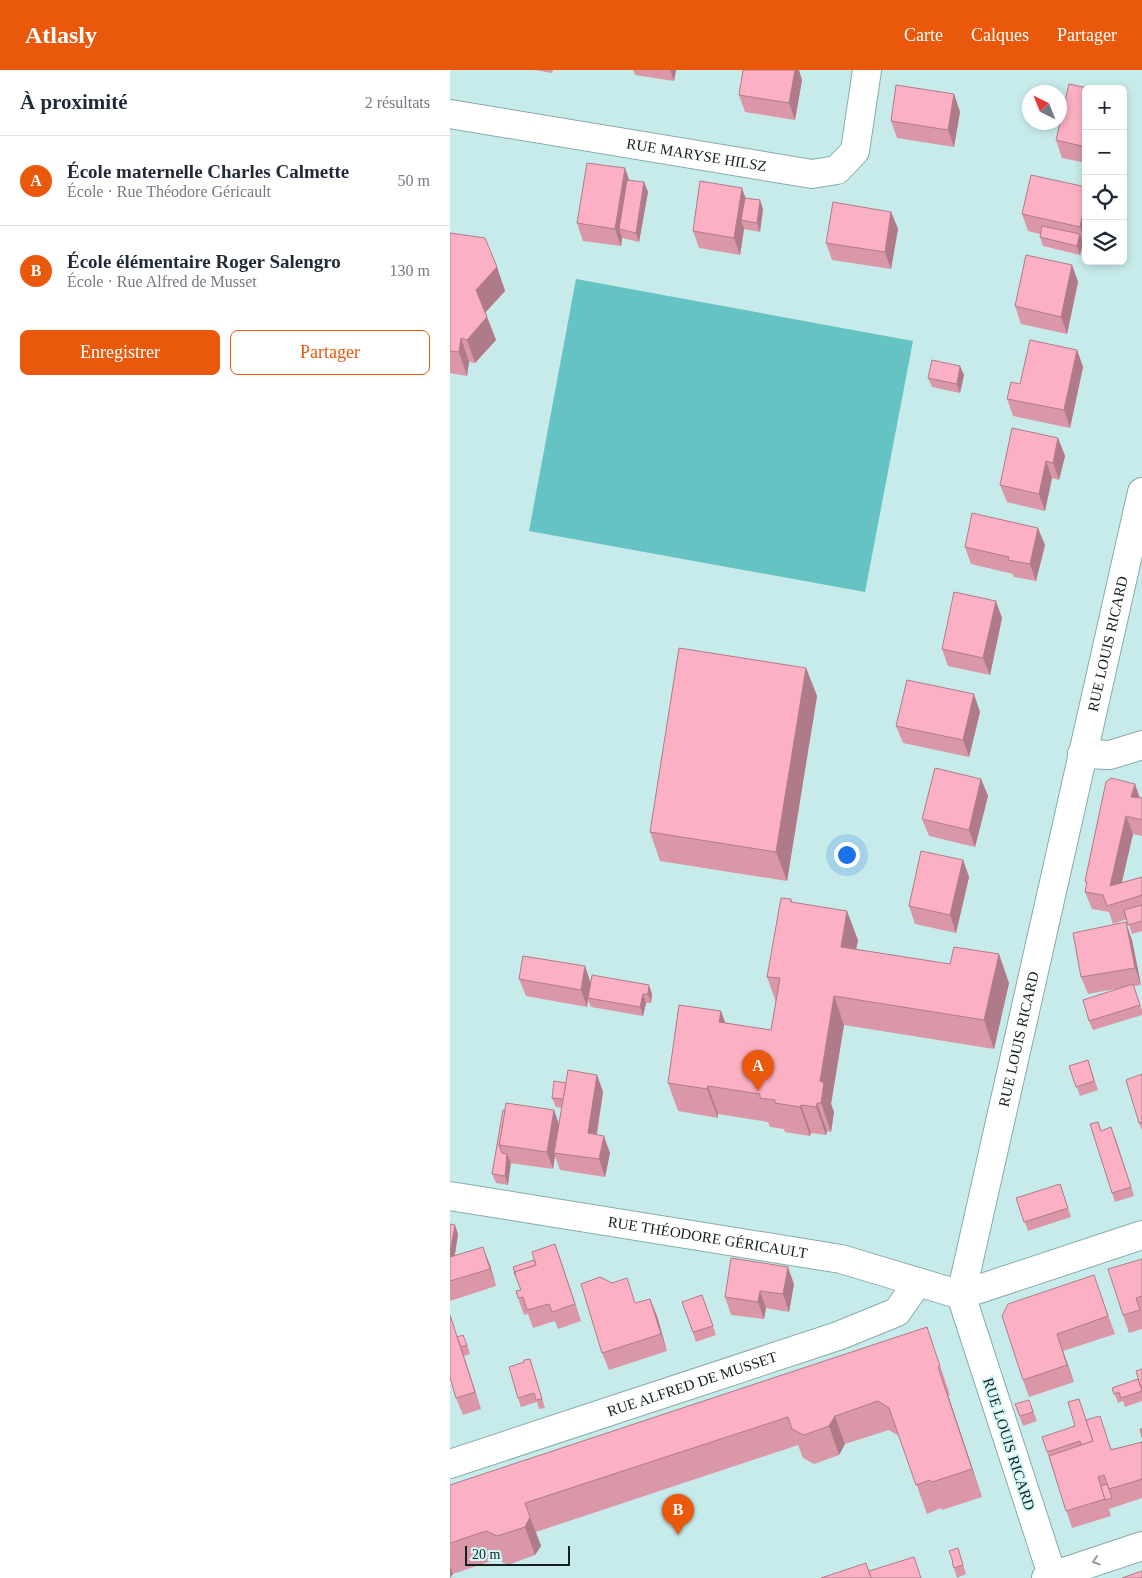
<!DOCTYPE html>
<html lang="fr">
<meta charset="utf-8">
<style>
body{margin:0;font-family:Georgia,serif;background:#f2f2f3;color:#1f2937}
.controls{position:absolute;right:15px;top:15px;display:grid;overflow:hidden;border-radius:8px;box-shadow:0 2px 8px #0003}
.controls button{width:45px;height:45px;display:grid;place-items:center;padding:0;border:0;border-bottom:1px solid #e0e1e3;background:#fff;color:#1f2937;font:25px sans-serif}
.compass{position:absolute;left:572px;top:15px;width:45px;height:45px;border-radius:50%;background:#fff;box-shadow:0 2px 8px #0003;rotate:317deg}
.scale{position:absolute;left:15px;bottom:12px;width:105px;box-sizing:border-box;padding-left:5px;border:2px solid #132020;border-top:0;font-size:14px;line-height:18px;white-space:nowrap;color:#132020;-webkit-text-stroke:4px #d4f8f8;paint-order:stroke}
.you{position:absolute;left:396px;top:784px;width:18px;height:18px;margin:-12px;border:4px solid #fff;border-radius:50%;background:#1a73e8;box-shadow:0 0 0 8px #1a73e833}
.badge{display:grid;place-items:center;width:32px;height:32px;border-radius:50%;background:#ea580c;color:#fff;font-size:16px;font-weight:700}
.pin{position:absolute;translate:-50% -41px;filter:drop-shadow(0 1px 2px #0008)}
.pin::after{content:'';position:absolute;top:26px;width:18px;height:15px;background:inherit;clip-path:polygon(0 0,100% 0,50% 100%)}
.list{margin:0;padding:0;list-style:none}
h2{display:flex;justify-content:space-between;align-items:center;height:65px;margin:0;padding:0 20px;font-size:21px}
h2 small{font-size:16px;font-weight:400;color:#747a83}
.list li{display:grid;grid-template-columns:32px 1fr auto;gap:15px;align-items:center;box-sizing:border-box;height:90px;padding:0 20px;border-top:1px solid #e0e1e3}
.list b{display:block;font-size:19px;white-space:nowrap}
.list p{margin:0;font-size:16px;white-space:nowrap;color:#747a83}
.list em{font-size:16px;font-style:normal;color:#747a83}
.actions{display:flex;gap:10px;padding:15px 20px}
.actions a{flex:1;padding:11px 0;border:1px solid #ea580c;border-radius:8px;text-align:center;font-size:18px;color:#ea580c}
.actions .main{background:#ea580c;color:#fff}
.icon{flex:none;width:28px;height:28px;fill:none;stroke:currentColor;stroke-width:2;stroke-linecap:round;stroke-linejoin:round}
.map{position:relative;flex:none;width:692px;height:1508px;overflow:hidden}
header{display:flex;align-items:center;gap:30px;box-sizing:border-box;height:70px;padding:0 25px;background:#ea580c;color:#fff}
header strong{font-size:24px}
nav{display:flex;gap:28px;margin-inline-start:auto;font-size:18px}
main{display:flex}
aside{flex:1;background:#fff}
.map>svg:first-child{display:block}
.green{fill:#66c3c4}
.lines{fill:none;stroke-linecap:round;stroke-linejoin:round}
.minor-casing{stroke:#89abab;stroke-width:30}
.minor{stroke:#fff;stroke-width:28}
.wall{fill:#d997a8}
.shaded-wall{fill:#b07b88}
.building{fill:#fcb0c3;stroke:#b07b88}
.oneway{stroke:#959b9b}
.labels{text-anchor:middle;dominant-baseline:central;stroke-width:4;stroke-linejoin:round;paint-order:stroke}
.street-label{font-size:15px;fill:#132020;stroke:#d4f8f8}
</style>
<header>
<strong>Atlasly</strong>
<nav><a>Carte</a><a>Calques</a><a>Partager</a></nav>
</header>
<main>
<aside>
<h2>À proximité<small>2 résultats</small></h2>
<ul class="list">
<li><span class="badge">A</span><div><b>École maternelle Charles Calmette</b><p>École · Rue Théodore Géricault</p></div><em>50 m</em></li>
<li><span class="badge">B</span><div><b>École élémentaire Roger Salengro</b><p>École · Rue Alfred de Musset</p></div><em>130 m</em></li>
</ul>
<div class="actions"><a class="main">Enregistrer</a><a>Partager</a></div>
</aside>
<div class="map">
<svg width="692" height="1508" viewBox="0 0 692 1508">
<rect width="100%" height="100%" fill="#c7ebea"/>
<path class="green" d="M126,209L463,271L415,522L79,461Z"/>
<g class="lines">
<g class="minor-casing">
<g id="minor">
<path id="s1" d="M0,44L362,104L387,100L405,81L417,0"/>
<path d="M632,684L660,685L692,675"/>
<path id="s2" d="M0,1126L391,1189L511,1225"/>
<path d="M511,1225L692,1165"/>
<path id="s3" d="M0,1394L388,1266L447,1242L468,1212"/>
<path d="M596,1508L692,1476"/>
<path id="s4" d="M603,1508L511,1225L692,422"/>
</g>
</g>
<use href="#minor" class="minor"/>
</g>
<g class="wall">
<path d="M85,0H103L102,3Z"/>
<path d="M183,0H226L224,11L185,5Z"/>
<path d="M352,10L345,50L295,42L289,25Z"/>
<path d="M636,19V93L612,88L606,70Z"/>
<path d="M504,24L510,42L504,77L447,68L441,51Z"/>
<path d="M194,112L198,122L189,172L172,168L171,176L133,171L127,153Z"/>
<path d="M636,117V174L633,173L630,185L593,176L590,167V164L578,161L572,144Z"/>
<path d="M296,128L313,139L310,162L294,159L290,185L249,178L243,161Z"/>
<path d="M441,142L448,159L441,199L382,190L376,173Z"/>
<path d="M0,163L47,197L55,221L35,242L46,270L25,293L19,292L17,306L0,303Z"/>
<path d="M622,195L628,212L617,264L571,254L565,236Z"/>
<path d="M627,280L633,297L620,358L563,346L557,329L570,314Z"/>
<path d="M514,305L510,323L482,317L478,308Z"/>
<path d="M608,368L615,386L609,410L602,408L595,441L557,432L550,415Z"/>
<path d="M595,475L586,511L564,507L563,504L521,494L515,477Z"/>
<path d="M552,548L540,605L498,596L492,579Z"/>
<path d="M356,598L367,626L337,811L210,791L200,762Z"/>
<path d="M530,642L519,687L453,673L446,656Z"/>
<path d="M531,709L538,726L525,777L479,766L472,749Z"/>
<path d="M656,712L692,728V766L683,764L671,813L692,807V861L682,864L677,849L663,854L659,842L642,839L635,822L637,815L635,811Z"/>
<path d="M513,790L519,807L506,863L465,854L459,836Z"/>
<path d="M341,829L343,833L408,870L406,879L559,913L544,979L394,955L381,1034L384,1042L381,1062L377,1061L376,1065L361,1063L360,1066L335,1062L334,1059L320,1057L318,1052L268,1044V1048L228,1041L218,1013L271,941L275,953L321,960L326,932L317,907Z"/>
<path d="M682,870L691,915L684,916L692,940V945L643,960L639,951L665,919L638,924L631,907Z"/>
<path d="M135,896L140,912L202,924L201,933H196L193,946L141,937L138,930L137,937L76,926L69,909Z"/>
<path d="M638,990L648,1020L630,1026L619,996Z"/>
<path d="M692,1004V1060L689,1053Z"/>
<path d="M147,1005L153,1022L147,1065L160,1083L155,1107L110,1100L105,1086L103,1099L60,1093L58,1115L46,1113L42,1104L53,1040H104L109,1055L112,1038L106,1037L102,1028L116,1013Z"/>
<path d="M665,1066L684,1126L665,1132L662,1123Z"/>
<path d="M610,1114L621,1147L578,1161L566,1128Z"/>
<path d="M0,1154L8,1164L5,1185L40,1195L46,1216L0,1231Z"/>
<path d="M105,1174L131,1251L108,1259L105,1251L83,1258L78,1244L74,1245L68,1228L71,1220Z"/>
<path d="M692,1189V1259L679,1263L673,1245Z"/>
<path d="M644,1205L665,1264L613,1281L624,1312L579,1327L573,1310Z"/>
<path d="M344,1214L339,1242L316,1238L314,1249L281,1245L275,1227Z"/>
<path d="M252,1225L266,1265L246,1272L232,1232Z"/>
<path d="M200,1229L207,1246L217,1281L159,1300L152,1283L186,1233Z"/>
<path d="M477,1257L500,1325H498L532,1427L492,1440L491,1438L477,1444L449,1366L439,1360L395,1374L389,1385L364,1394L353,1388L348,1375L86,1462L91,1476L85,1485L58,1495L47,1489L3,1504L0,1508V1415Z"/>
<path d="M8,1267L17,1274L20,1284L14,1286L31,1339L13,1345L6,1328Z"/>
<path d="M80,1289L83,1298L95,1338L89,1339L87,1332L71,1337L68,1328Z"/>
<path d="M692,1299V1331L675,1337L673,1331L668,1333L662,1318L688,1309Z"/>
<path d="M579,1330L587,1351L573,1356L565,1334Z"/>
<path d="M637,1350L662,1379L692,1372V1428L659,1439L661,1446L622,1458L597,1382L625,1356Z"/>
<path d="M508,1478L516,1504L507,1508L504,1498L503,1492Z"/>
</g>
<g class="shaded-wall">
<path d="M220,0H226L224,11Z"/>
<path d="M345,0H349L352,10L345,50L339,33Z"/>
<path d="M504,24L510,42L504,77L498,60Z"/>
<path d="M175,98L181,115L169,159L172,168L171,176L165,159Z"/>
<path d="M194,112L198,122L189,172L186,163Z"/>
<path d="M292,118L298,135L291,150L294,159L290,185L284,168Z"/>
<path d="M636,129V174L630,157Z"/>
<path d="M310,130L313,139L310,162L307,153Z"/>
<path d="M441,142L448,159L441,199L435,182Z"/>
<path d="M630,164L633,173L630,185L627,176Z"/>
<path d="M622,195L628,212L617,264L611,247Z"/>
<path d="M47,197L55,221L35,243L26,220Z"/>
<path d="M37,247L46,270L25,293L17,270Z"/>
<path d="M11,268L19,292L17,306L9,282Z"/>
<path d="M627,280L633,297L620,358L614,340Z"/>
<path d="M510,296L514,305L510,323L507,314Z"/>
<path d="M608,368L615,386L609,410L603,393Z"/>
<path d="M596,391L602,408L595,441L589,424Z"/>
<path d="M588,458L595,475L586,511L580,494Z"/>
<path d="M546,531L552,548L540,605L533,588Z"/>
<path d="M356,598L367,626L337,811L326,782Z"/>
<path d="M524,624L530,642L519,687L513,670Z"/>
<path d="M531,709L538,726L525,777L519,760Z"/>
<path d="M685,714L691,731L681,727Z"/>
<path d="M676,746L683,764L667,834L660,816Z"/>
<path d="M513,790L519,807L506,863L500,845Z"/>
<path d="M397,841L408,870L401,905L391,877Z"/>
<path d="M676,852L682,870L691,915L685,898Z"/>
<path d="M549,884L559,913L544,979L534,950Z"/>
<path d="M135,896L141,914L138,928V930L137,937L131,920Z"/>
<path d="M199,915L202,924L201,933L198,924Z"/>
<path d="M193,924L196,933L193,946L190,937Z"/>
<path d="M384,926L394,955L381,1034L384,1042L381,1062L371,1033L370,1011Z"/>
<path d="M271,941L281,969L269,952Z"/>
<path d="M147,1005L153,1022L144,1080L138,1063Z"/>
<path d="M258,1016L268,1044V1048L257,1019Z"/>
<path d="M367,1033L377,1061L376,1065L366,1037Z"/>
<path d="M351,1035L361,1063L360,1066L350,1037Z"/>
<path d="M104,1040L110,1057L104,1083L105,1086L103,1099L97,1082Z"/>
<path d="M154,1066L160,1083L155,1107L149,1089Z"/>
<path d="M57,1084L61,1093L58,1115L55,1106Z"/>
<path d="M5,1155L8,1164L3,1196L0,1189V1183Z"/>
<path d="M105,1174L111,1191L131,1251L125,1234Z"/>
<path d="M33,1177L40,1195L46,1216L40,1199Z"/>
<path d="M338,1197L344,1214L339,1242L333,1224Z"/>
<path d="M310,1221L316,1238L314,1249L308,1232Z"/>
<path d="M200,1229L207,1246L217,1281L211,1264Z"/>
<path d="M0,1244L3,1253L31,1339L25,1322Z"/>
<path d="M607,1264L613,1281L624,1312L617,1295Z"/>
<path d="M488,1297L498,1325L532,1427L522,1399Z"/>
<path d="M385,1346L395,1374L389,1385L379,1356Z"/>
<path d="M80,1447L91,1476L85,1485L75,1457Z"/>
<path d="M0,1496L3,1504L0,1508Z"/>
</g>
<g class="building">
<path d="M293,0H345L339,33L289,25Z"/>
<path d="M619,14L642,19H636V77L606,70Z"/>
<path d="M446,15L504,24L498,60L441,51Z"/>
<path d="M137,93L175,98L165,159L127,153Z"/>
<path d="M581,105L636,117V129L630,157L572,144Z"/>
<path d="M177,110L194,112L186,163L169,159Z"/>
<path d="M250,111L292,118L284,168L243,161Z"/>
<path d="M295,128L310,130L307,153L291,150Z"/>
<path d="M383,132L441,142L435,182L376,173Z"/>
<path d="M592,156L630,164L627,176L590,167Z"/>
<path d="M0,163L35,168L47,197L26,220L37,247L17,270L11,268L9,282L0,281Z"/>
<path d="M576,185L622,195L611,247L565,236Z"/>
<path d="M580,270L627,280L614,340L557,329L561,312L570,314Z"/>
<path d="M482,290L510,296L507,314L478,308Z"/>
<path d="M562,358L608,368L603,393L596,391L589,424L550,415Z"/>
<path d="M522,443L588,458L580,494L558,490L559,487L515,477Z"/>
<path d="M504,522L546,531L533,588L492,579Z"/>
<path d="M229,578L356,598L326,782L200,762Z"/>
<path d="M457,610L524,624L513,670L446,656Z"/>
<path d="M485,698L531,709L519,760L472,749Z"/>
<path d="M661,708L685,714L681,727L692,728V750L676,746L660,816L692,807V825L657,836L653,825L635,822L637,812L635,811L656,712Z"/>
<path d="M471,781L513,790L500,845L459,836Z"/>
<path d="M331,828L341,829V832L397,841L391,877L500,894L504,877L549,884L534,950L384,926L370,1011L374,1013L371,1033H367L366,1037L351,1035L350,1037L325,1033V1030L310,1028V1024L258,1016L257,1019L218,1013L229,935L271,941L269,952L321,960L330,908L317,907Z"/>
<path d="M692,835V851L678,855L674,840Z"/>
<path d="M676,852L685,898L631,907L623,863Z"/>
<path d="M73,886L135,896L131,920L69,909Z"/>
<path d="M142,905L199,915L198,924H193L190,937L138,928Z"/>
<path d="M683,914L690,935L639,951L633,930Z"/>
<path d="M638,990L644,1011L626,1017L619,996Z"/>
<path d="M118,1000L147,1005L138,1063L154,1066L149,1089L104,1083Z"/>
<path d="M692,1004V1052L689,1053L676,1010Z"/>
<path d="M104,1011L116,1013L113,1029L102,1028Z"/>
<path d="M56,1033L104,1040L97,1082L49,1075Z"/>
<path d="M53,1040L55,1041L49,1075L52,1083L57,1084L55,1106L42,1104Z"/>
<path d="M648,1052L651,1061L661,1057L681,1117L662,1123L640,1054Z"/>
<path d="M610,1114L618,1138L574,1152L566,1128Z"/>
<path d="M0,1154L5,1155L0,1183Z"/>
<path d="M105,1174L125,1234L102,1242L99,1234L77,1240L73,1227L68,1228L66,1221L71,1220L64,1202L86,1195L82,1182Z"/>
<path d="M33,1177L40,1199L0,1211V1187Z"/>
<path d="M281,1188L338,1197L333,1224L310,1221L308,1232L275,1227Z"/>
<path d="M692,1189V1226L686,1228L690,1240L673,1245L658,1199Z"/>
<path d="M84,1190L86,1195L64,1202L66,1205L63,1197Z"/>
<path d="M644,1205L658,1246L607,1264L617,1295L573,1310L552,1246L558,1234Z"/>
<path d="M150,1207L162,1213L177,1208L185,1233L200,1229L211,1264L152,1283L131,1214Z"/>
<path d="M252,1225L263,1256L243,1262L232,1232Z"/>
<path d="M0,1245L25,1322L6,1328L0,1308Z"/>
<path d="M477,1257L490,1296L488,1297L522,1399L482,1412L480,1410L466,1415L439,1338L428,1331L385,1346L379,1356L354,1365L342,1359L338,1347L75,1433L80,1447L75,1457L47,1466L36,1461L0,1473V1415Z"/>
<path d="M13,1265L17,1275L11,1277L7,1267Z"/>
<path d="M80,1289L92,1329L86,1330L84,1323L68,1328L59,1297L74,1292V1290Z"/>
<path d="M692,1299V1321L686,1301Z"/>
<path d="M688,1309L692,1321L671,1328L669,1322L664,1324L662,1318Z"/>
<path d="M629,1329L643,1371L631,1375L630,1371L597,1382L592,1367L625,1356L618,1332Z"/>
<path d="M579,1330L583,1342L570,1346L565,1334Z"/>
<path d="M650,1346L661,1380L692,1372V1409L659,1419L654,1405L648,1407L655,1429L616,1441L599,1386L643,1371L636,1350Z"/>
<path d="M690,1359H692V1367Z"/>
<path d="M657,1414L662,1428L655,1430L651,1416Z"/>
<path d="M508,1478L513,1495L504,1498L502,1492H503L499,1481Z"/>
<path d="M464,1487L471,1508H421L419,1501Z"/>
<path d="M416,1493L421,1508H371Z"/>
<path d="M692,1501V1508H672Z"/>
</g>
<defs><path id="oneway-chevron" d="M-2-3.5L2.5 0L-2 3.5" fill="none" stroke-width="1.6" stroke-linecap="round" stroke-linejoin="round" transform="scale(1.25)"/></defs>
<use class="oneway" href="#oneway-chevron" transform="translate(646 1491) rotate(162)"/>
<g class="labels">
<g class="street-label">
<text stroke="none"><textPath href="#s1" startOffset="250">RUE MARYSE HILSZ</textPath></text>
<text stroke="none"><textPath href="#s4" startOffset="965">RUE LOUIS RICARD</textPath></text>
<text stroke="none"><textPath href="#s4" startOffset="560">RUE LOUIS RICARD</textPath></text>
<text stroke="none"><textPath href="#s2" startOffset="261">RUE THÉODORE GÉRICAULT</textPath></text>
<text stroke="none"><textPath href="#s3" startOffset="255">RUE ALFRED DE MUSSET</textPath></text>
<text transform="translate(559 1374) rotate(72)">RUE LOUIS RICARD</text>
</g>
</g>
</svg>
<div class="controls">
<button>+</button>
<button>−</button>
<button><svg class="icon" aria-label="locate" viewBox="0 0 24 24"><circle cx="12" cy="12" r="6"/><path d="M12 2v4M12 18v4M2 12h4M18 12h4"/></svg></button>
<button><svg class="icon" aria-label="layers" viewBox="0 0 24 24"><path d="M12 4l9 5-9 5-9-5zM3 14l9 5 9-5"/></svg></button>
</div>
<svg class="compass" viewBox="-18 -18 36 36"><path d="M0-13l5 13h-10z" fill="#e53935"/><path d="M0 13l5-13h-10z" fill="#747a83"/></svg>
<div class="scale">20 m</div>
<div class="you"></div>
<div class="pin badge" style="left:308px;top:1021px">A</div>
<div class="pin badge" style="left:228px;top:1465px">B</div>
</div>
</main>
